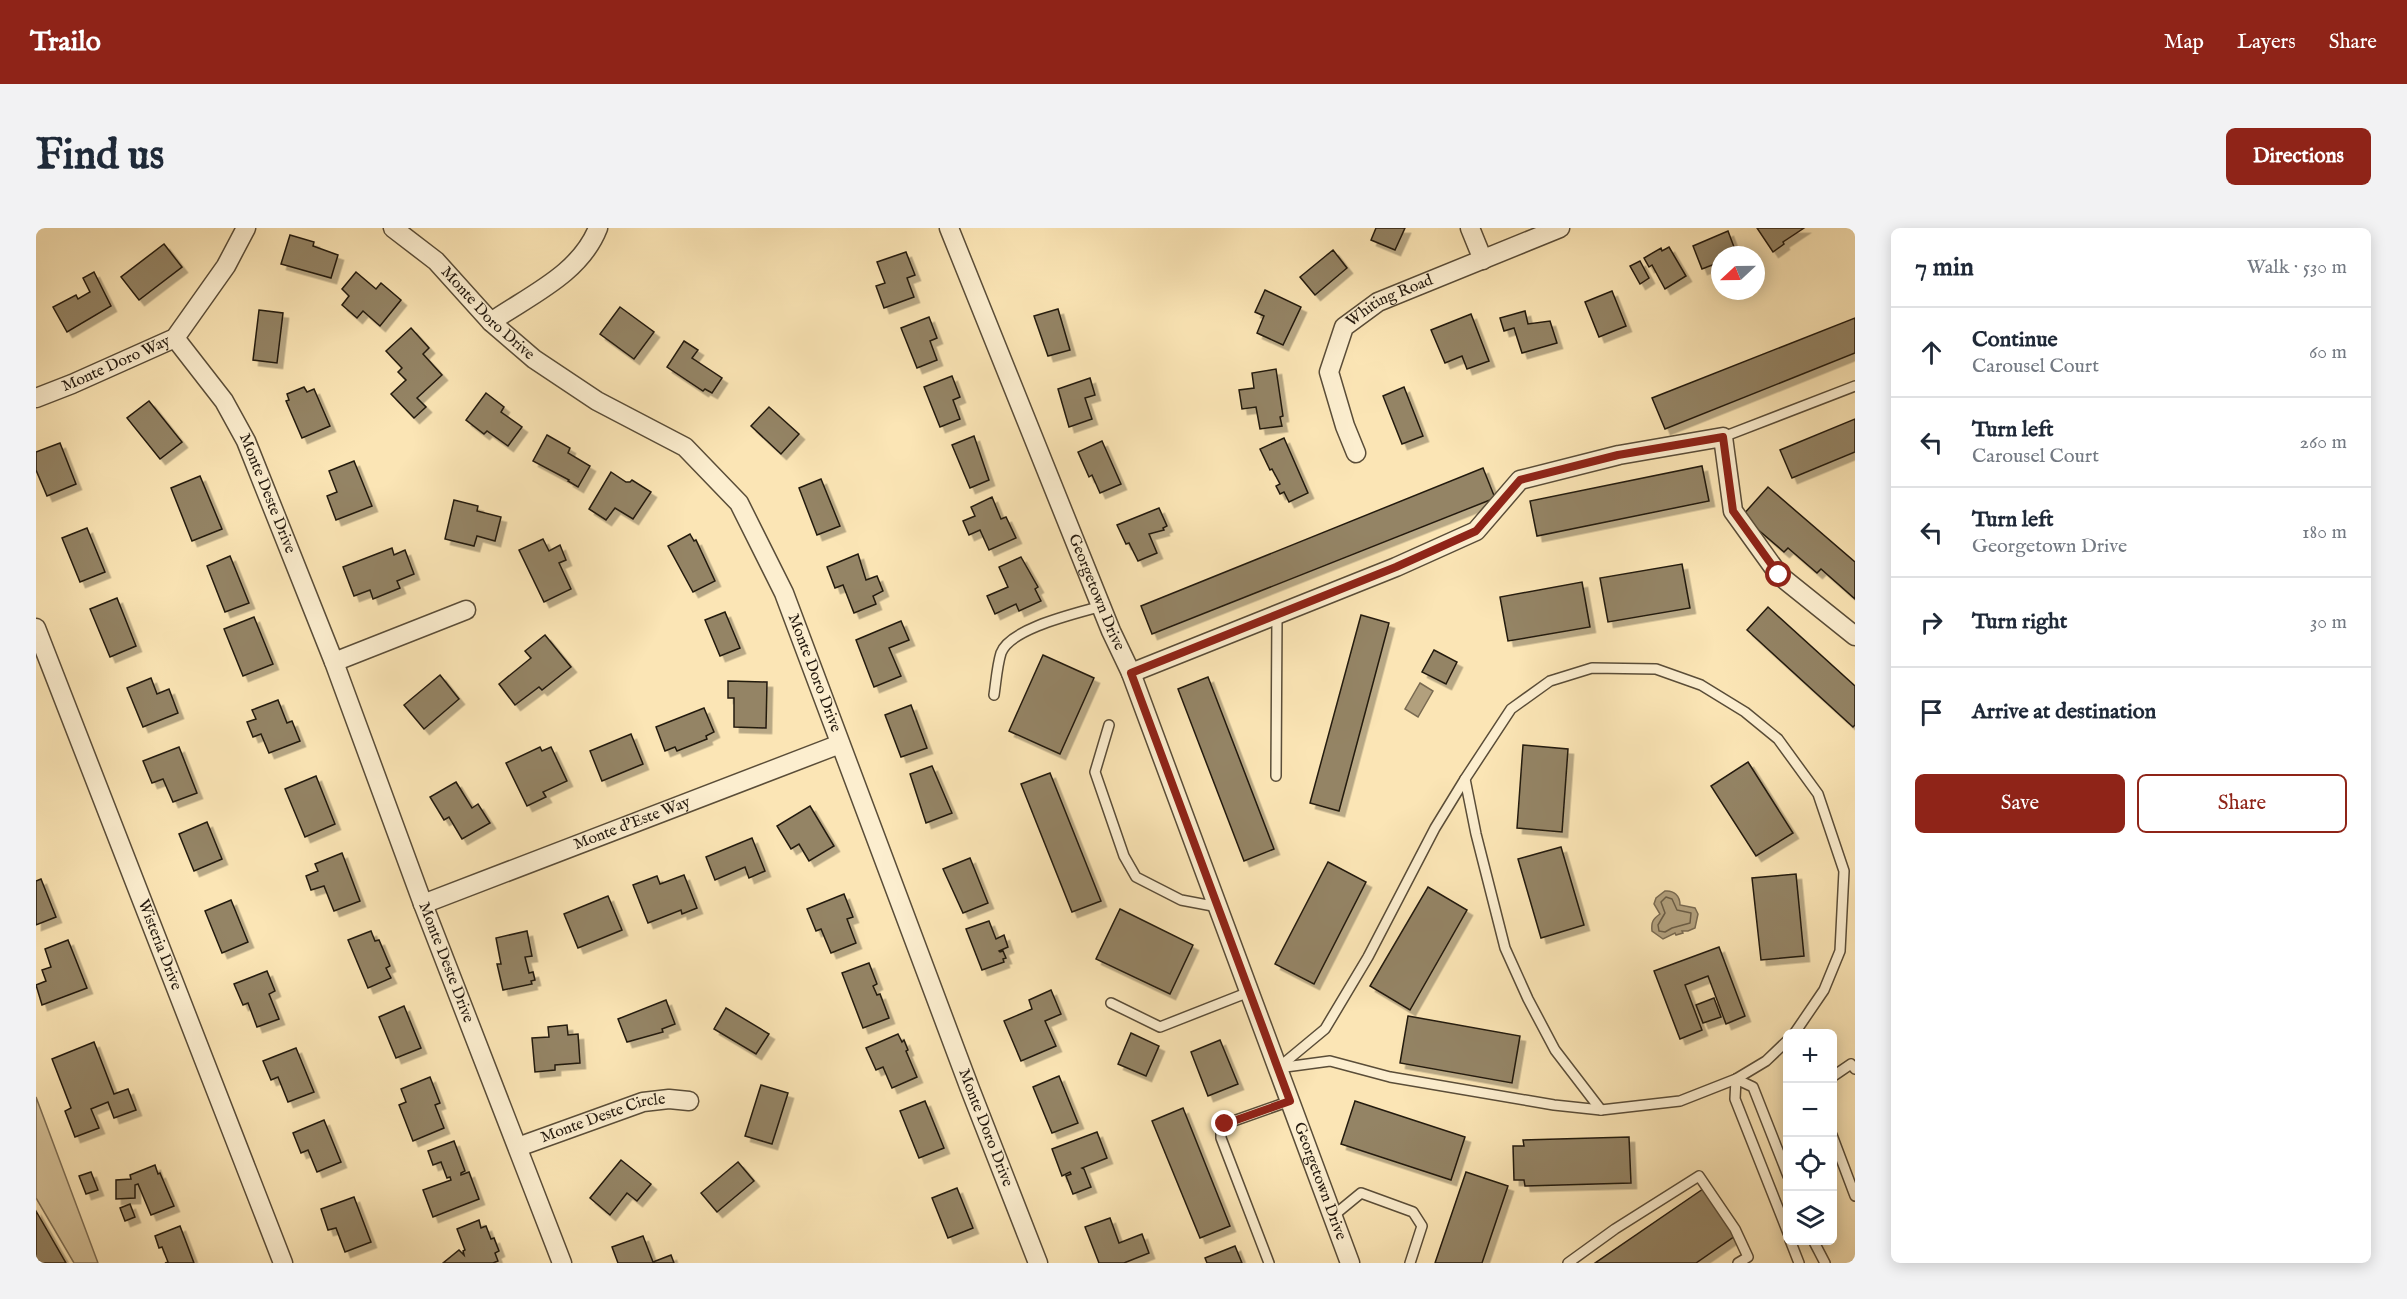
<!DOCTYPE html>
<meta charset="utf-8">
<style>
body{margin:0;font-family:"IM FELL English",serif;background:#f2f2f3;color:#1f2937}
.controls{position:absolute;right:18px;bottom:18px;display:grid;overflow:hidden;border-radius:9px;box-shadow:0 3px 15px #0003}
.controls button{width:54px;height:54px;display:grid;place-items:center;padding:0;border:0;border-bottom:2px solid #e0e1e3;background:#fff;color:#1f2937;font:30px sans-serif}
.compass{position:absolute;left:1675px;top:18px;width:54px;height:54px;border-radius:50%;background:#fff;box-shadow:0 3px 15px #0003;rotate:248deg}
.stop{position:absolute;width:18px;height:18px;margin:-14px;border:4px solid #8f2418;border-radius:50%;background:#fff}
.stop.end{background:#8f2418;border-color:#fff;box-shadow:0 2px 6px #0008}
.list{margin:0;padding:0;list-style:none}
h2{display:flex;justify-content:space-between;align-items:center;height:78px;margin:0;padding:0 24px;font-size:26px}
h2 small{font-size:20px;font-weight:400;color:#747a83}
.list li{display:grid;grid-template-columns:39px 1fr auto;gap:18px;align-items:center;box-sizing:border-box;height:90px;padding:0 24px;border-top:2px solid #e0e1e3}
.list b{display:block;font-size:22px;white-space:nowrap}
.list p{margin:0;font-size:20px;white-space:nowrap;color:#747a83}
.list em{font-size:20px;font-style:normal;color:#747a83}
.actions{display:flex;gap:12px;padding:18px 24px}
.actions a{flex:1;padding:14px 0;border:2px solid #8f2418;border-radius:9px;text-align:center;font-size:21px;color:#8f2418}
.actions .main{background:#8f2418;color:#fff}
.icon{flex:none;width:33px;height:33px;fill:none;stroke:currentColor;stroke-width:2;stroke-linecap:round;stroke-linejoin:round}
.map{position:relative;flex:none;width:1819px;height:1035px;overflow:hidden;border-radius:9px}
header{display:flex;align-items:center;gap:36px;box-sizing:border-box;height:84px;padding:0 30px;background:#8f2418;color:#fff}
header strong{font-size:28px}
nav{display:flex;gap:33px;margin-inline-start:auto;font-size:21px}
.intro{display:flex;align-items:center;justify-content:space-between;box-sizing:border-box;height:144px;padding:0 36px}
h1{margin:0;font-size:42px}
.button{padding:15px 27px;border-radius:9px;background:#8f2418;color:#fff;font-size:21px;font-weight:700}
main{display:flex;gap:36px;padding:0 36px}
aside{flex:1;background:#fff;border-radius:9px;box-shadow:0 3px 15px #0003}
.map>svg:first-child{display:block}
.green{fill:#d6c299;stroke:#7d6e54;stroke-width:1.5}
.water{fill:#b2a07d;stroke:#796a51;stroke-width:1.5}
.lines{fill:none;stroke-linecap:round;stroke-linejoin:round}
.shore{stroke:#6b5d46;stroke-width:1.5}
.building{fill:#948465;stroke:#241a0f;stroke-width:1.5;filter:url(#shadow)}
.lane-casing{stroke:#5a4d38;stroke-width:12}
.street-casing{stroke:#5a4d38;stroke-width:21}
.lane{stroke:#fceecf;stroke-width:9}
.street{stroke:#fceecf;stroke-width:18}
.route{stroke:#8f2418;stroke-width:8}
.labels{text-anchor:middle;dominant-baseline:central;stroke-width:6;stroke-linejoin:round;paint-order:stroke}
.street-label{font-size:16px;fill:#241a0f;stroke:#fceecf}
</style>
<header>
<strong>Trailo</strong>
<nav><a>Map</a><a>Layers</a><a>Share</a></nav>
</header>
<div class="intro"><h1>Find us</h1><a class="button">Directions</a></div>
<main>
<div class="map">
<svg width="1819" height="1035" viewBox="0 0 1819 1035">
<defs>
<filter id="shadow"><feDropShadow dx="5.5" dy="5.5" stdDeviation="0" flood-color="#0004"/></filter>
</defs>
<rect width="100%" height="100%" fill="#fbe5b5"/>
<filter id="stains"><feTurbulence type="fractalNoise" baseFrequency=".00333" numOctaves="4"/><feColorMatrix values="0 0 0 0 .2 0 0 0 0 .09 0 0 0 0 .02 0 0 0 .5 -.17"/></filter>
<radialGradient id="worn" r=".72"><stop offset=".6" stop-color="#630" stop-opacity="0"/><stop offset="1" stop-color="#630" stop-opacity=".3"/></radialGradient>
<path class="green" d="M0,869L62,1035H38L0,970Z"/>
<g class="water">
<path d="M1384,455L1397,463L1382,489L1369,481Z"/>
<path d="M1629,663C1638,662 1644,668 1644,677L1659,680L1662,686L1659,700L1652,703H1646L1647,705L1640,707L1639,705L1627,711L1616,703C1615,694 1617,691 1624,686L1618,676L1620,670Z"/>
</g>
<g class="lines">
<path class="shore" d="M1630,669L1636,671L1641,682L1655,685L1654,695L1636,700L1629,704L1623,703L1622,697L1629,685L1625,674Z"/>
</g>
<g class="building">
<path d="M1340,0H1369L1359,22L1335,12Z"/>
<path d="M1721,0H1768L1747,14L1748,16L1737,24Z"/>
<path d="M1692,3L1701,27H1684V34L1666,41L1657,18Z"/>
<path d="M254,7L278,14L277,18L302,27L295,50L245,36Z"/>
<path d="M128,16L146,39L103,72L85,49Z"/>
<path d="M1633,19L1650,48L1629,61L1616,37L1613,39L1608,30L1625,20L1626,23Z"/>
<path d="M1297,22L1311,40L1279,67L1264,49Z"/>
<path d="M870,24L879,47L871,50L878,69L848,80L840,58L849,55L841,34Z"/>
<path d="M1604,33L1613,50L1604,56L1594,38Z"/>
<path d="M58,44L75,78L31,104L17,79L40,67L42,71L54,64L47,50Z"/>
<path d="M320,44L340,61L345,55L365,72L344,98L327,83L321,90L306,77L313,68L306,61Z"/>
<path d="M1229,62L1265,79L1247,117L1221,105L1228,88L1219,84Z"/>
<path d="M1576,63L1590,98L1563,109L1549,74Z"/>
<path d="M584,79L618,104L598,131L564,106Z"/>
<path d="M1022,81L1034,122L1012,128L998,88Z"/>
<path d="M223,82L247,85L241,135L217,132Z"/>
<path d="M1489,83L1492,96L1514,93L1521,115L1486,125L1478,100L1468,103L1464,90Z"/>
<path d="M1435,86L1453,133L1431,141L1426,128L1409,135L1395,102Z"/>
<path d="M893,89L901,110L894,113L901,132L881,140L865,100Z"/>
<path d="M1819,90V125L1629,201L1616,170Z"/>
<path d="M375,100L393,120L387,126L406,147L381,170L390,179L378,190L355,166L370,152L362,144L366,140L350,123Z"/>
<path d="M648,113L662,122L656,130L686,150L676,165L669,161L667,163L631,139Z"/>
<path d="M1240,141L1247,188L1244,189L1246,198L1224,201L1220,179L1206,181L1203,162L1218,160L1216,145Z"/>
<path d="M916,148L924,169L917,172L924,191L904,199L888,159Z"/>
<path d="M1054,150L1059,167L1049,170L1056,191L1033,199L1022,161Z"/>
<path d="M268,159L271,164L278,161L294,198L266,210L250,173L253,172L251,166Z"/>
<path d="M1368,159L1387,208L1366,216L1347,168Z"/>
<path d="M450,165L468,179L465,184L486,199L472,218L451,203L448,206L430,192Z"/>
<path d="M113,173L146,214L124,231L91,190Z"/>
<path d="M733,179L763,206L745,226L715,198Z"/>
<path d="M1819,191V224L1756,250L1744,222Z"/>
<path d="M511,207L534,220L532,225L554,238L542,259L532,253L533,252L497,233Z"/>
<path d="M938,208L953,252L934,260L916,217Z"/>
<path d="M1248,210L1272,265L1253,274L1248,264L1244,266L1240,258L1244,256L1236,241L1234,242L1224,221Z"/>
<path d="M1066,213L1085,256L1064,265L1056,247L1053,249L1042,224Z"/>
<path d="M24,215L40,256L11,268L0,242V224Z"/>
<path d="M318,233L336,278L300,292L291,268L301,264L293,243Z"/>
<path d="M1666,238L1673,273L1501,308L1494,273Z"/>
<path d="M1447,240L1459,270L1116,406L1105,378Z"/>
<path d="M575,244L590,254H594L596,252L615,264L597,291L579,280L570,292L553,281Z"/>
<path d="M164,248L186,301L156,313L135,260Z"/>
<path d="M785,251L804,298L781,307L763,260Z"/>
<path d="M1732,259L1819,334V371L1785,341L1781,345L1752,320L1748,324L1706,288Z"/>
<path d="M956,269L965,291L970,289L980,310L953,322L944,302L933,307L927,293L939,288L935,279Z"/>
<path d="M418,272L442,278L441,283L465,289L459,313L441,308L438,318L409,311Z"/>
<path d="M1123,280L1131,298L1127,300L1128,302L1113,306L1121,325L1102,333L1093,315L1090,316L1081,297Z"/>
<path d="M51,300L69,344L44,354L26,310Z"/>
<path d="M654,306L658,313L660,312L679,353L657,364L632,318Z"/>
<path d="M507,311L513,323L524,317L530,332L523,335L535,361L508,374L483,322Z"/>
<path d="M356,320L358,327L369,322L378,346L361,353L364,360L337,371L334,362L318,368L307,339Z"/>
<path d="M822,326L830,352L841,348L847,363L837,368L840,376L818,385L807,357L799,360L791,339Z"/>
<path d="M194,328L213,375L189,384L171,338Z"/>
<path d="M985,329L1002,359L999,361L1005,373L983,383L980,376L959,386L951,368L972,359L963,339Z"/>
<path d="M1646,336L1654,380L1572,394L1564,350Z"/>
<path d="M1546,354L1554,399L1472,413L1464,369Z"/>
<path d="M81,370L100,418L74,429L54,381Z"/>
<path d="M1732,379L1819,458V497L1817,499L1711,402Z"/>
<path d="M689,384L704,420L684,428L669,392Z"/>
<path d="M1325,387L1353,395L1303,583L1274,575Z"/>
<path d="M218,389L237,436L207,448L188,401Z"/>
<path d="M865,393L873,412L853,420L865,448L838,459L820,412Z"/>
<path d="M509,407L535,439L506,462L503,459L479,477L463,456L495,430L489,423Z"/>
<path d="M1398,422L1421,434L1410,456L1386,444Z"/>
<path d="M1007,427L1058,450L1024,526L973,503Z"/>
<path d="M404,447L423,471L388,501L368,477Z"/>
<path d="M1172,449L1238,621L1208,633L1142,461Z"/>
<path d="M115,450L121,466L133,461L142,485L107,499L91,460Z"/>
<path d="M692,453L731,454L730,500L698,499V470H692Z"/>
<path d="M242,472L251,495L256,493L264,513L233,525L225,506L217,509L211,494L220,491L216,482Z"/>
<path d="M875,477L891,520L865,529L849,487Z"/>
<path d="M668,480L678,504L670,508L671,511L641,523L639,519L629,523L620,499Z"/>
<path d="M595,506L607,536L566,553L554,523Z"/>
<path d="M1487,517L1532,521L1526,604L1481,600Z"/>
<path d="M143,519L161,565L137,574L127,551L116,555L107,533Z"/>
<path d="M504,519L506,523L515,519L531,553L507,564L510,569L491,578L470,535Z"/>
<path d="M1712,534L1757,605L1720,628L1675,558Z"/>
<path d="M896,538L916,585L890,595L874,546Z"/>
<path d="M1014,545L1065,673L1036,684L985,556Z"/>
<path d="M280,548L299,596L269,609L249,561Z"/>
<path d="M420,554L436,580L442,576L454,595L426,611L413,589L408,592L394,569Z"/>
<path d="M774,578L798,618L773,633L763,616L755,621L741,598Z"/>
<path d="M171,594L186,631L158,643L143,606Z"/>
<path d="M716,610L729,643L713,650L709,639L679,652L670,629Z"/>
<path d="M1525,619L1548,697L1505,710L1482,631Z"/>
<path d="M306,625L324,673L298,683L288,658L275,662L270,648L282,643L279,636Z"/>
<path d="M934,630L952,675L927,685L907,641Z"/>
<path d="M1292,634L1330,654L1278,756L1239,736Z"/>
<path d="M1760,646L1768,728L1725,732L1716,650Z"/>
<path d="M648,647L661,680L646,686L645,682L612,695L597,657L621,648L624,656Z"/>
<path d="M5,651L20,689L0,697V653Z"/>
<path d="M1392,659L1431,682L1374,782L1334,758Z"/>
<path d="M808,666L817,689L811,691L820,715L795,725L785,701L780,703L771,681Z"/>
<path d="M572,668L586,702L542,720L528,686Z"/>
<path d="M195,672L212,714L186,725L169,683Z"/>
<path d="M1084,681L1157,717L1134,766L1060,731Z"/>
<path d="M953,693L960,711L968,707L972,719L963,723L964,724L967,723L970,730L967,731L968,734L946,742L930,701Z"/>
<path d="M335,703L339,713L343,712L354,738L350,740L355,750L332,760L312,712Z"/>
<path d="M491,703L496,728L489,729L493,745L497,744L499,752L495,753L496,756L467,762L461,736H465L460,710Z"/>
<path d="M32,712L51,760L6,777L0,757L10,753L6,742L15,739L9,721Z"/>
<path d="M1683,719L1709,788L1690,796L1672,748L1649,757L1666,802L1644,811L1618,743Z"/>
<path d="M833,735L841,756L837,758L841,767L844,766L853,790L827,800L806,745Z"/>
<path d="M231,743L239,763L233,766L243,791L221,799L212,775L207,777L198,756Z"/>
<path d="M1015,762L1025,786L1009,793L1020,818L985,833L968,793L996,781L993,772Z"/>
<path d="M1678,770L1685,789L1667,795L1660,777Z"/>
<path d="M630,772L639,796L626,801L627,804L591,814L582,791Z"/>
<path d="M368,778L385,820L360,830L343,789Z"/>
<path d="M690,780L733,806L720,826L678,801Z"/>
<path d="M1372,788L1484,808L1476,855L1364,835Z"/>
<path d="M531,797L532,807L542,806L544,835L519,837V842L499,844L496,810L513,809L512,799Z"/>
<path d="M1095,805L1123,818L1110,848L1082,836Z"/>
<path d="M862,806L866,814L868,812L872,822L870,823L881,849L856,860L847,839L840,842L830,820Z"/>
<path d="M1184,812L1202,856L1172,868L1155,824Z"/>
<path d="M58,814L78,866L92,861L100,882L78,890L72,874L55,881L63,900L39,909L29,883L35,880L16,831Z"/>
<path d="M260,820L278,864L252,874L242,849L235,852L227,833Z"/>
<path d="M1023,848L1042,895L1016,905L997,859Z"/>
<path d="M394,849L404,875L399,877L408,900L377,913L363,877L370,874L365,861Z"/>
<path d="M725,857L752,865L736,916L709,908Z"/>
<path d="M889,873L908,920L883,930L864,883Z"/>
<path d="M1319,873L1429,909L1415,952L1305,916Z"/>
<path d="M1147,880L1194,998L1164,1010L1116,893Z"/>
<path d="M288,892L305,934L281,944L272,922L265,925L257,905Z"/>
<path d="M1061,904L1071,930L1046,940L1048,941L1055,959L1037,966L1030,948L1035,946L1034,944L1026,948L1016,921Z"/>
<path d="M1593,909L1595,955L1489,958L1488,952H1478L1477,918H1488L1487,912Z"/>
<path d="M418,913L429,943L425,945V947L433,944L443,971L397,989L387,962L415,952L414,949L411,950L405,934L397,937L392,923Z"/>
<path d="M585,932L615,956L601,973L591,965L574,987L554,970Z"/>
<path d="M702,934L718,953L681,984L665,965Z"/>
<path d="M119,937L122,946L124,945L138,978L115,987L102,956L99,957V970L80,971V952L95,951L94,947Z"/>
<path d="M55,944L62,962L50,966L43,948Z"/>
<path d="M1430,944L1472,958L1446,1035H1399Z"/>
<path d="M921,960L937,1000L912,1010L896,970Z"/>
<path d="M1667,961L1699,1008L1660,1035H1559Z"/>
<path d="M318,969L335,1014L309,1024L300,1000L292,1002L285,981Z"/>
<path d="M94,976L99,989L89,993L84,980Z"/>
<path d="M0,983L30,1035H0Z"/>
<path d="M1074,990L1083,1015L1106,1006L1113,1025L1088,1035H1063L1049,999Z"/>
<path d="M443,992L445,1000L450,998L455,1011L458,1010L463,1023L459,1025L462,1033L457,1035H407L423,1022L428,1027L427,1023L429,1022L421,1001Z"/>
<path d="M144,998L158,1035H129L132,1034L126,1019L123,1020L119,1008Z"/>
<path d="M607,1008L617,1034L635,1027L638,1035H582L576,1019Z"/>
<path d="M1199,1018L1206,1035H1171L1169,1030Z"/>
</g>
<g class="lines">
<g class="lane-casing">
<g id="lane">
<path d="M1687,209L1819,158"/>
<path d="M958,467C960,454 961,438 965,425C974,400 1042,385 1066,378"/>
<path d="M1073,497L1059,544L1088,628L1100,649L1145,672L1182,679"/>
<path d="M1240,548L1241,387"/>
<path d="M1075,775L1124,799L1213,764"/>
<path d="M1242,840L1294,833L1354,849L1518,877L1565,882L1644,873L1700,851L1730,833L1752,812"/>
<path d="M1242,840L1289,801L1332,729L1399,600L1429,551"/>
<path d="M1796,849L1815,836L1819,841"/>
<path d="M1565,882L1519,822L1492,771L1469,720L1440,606L1429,551L1475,481L1514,453L1556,440L1620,441L1665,457L1709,484L1742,511L1782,566L1808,643L1804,723L1788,762L1758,806"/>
<path d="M1796,907L1819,968"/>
<path d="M1752,948L1717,859L1700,851L1699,871L1752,1005"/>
<path d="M1297,988L1325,965L1377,984L1386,998L1374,1035"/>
<path d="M1754,1012L1763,1035"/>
<path d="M1777,1012L1789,1035"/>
<path d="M1233,1035L1185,910V900L1189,896L1254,873"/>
<path d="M1532,1035L1579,1001L1663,948L1699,1001L1712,1029L1702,1035"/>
</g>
</g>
<g class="street-casing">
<g id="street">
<path id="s1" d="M357,0L400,33L455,94L498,131L561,173L649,219L703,275L748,365L934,861L1002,1035"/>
<path id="s2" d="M913,0L1075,403L1095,445L1314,1035"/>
<path d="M1434,0L1447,32"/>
<path d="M455,94C494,67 544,46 562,0"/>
<path id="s3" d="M139,110L188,173L210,213L298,434L387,676L526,1035"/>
<path id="s4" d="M0,170L36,156L139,110L190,38L210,0"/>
<path id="s5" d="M1320,225L1309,198L1293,144L1308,99L1342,74L1524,0"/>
<path id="s6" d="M0,400L247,1035"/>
<path d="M298,434L430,382"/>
<path d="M1095,445L1360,339L1440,303L1484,252L1583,227L1687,209L1697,283L1743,347L1819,408"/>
<path id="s7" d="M387,676L804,516"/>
<path id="s8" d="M482,919L607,874L633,871L653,873"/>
</g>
</g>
<use href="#lane" class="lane"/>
<use href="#street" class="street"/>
</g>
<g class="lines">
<path class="route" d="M1189,896L1254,873L1095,445L1360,339L1440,303L1484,252L1582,227L1687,209L1697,283L1743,347"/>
</g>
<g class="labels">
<g class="street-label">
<text stroke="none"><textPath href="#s5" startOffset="186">Whiting Road</textPath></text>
<text stroke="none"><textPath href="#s1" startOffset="128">Monte Doro Drive</textPath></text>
<text stroke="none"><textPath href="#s4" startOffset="87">Monte Doro Way</textPath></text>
<text stroke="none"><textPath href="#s3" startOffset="182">Monte Deste Drive</textPath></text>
<text stroke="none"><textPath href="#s2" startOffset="393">Georgetown Drive</textPath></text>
<text stroke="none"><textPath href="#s1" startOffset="632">Monte Doro Drive</textPath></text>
<text stroke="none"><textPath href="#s7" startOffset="224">Monte d'Este Way</textPath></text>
<text stroke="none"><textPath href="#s6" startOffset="340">Wisteria Drive</textPath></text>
<text stroke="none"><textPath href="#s3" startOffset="684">Monte Deste Drive</textPath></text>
<text stroke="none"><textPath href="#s8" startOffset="90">Monte Deste Circle</textPath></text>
<text stroke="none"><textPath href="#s1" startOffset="1118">Monte Doro Drive</textPath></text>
<text stroke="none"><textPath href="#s2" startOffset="1023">Georgetown Drive</textPath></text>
</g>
</g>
<rect width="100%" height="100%" filter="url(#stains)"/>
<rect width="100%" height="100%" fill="url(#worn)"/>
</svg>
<div class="controls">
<button>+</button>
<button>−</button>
<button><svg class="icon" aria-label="locate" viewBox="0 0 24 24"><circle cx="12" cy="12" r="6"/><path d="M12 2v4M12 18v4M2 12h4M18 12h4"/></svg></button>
<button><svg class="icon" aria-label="layers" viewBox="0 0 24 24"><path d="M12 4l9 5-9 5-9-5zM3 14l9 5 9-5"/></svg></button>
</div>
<svg class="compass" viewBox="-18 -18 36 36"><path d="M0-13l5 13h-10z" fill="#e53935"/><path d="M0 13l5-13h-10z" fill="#747a83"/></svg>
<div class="stop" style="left:1743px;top:347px"></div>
<div class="stop end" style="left:1189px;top:896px"></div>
</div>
<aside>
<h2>7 min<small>Walk · 530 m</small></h2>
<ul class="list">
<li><svg class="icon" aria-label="ahead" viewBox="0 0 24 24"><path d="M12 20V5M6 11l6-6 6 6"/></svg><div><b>Continue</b><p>Carousel Court</p></div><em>60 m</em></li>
<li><svg class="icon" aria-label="left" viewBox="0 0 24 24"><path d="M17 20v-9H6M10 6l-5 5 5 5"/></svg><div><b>Turn left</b><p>Carousel Court</p></div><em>260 m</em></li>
<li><svg class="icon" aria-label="left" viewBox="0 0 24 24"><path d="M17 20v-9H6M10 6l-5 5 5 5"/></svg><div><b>Turn left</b><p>Georgetown Drive</p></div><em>180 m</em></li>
<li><svg class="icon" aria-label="right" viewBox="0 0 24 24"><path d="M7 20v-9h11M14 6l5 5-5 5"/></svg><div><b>Turn right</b></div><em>30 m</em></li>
<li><svg class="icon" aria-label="arrive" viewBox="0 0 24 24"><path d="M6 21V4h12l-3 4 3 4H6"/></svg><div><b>Arrive at destination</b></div></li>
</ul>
<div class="actions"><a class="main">Save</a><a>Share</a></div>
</aside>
</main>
